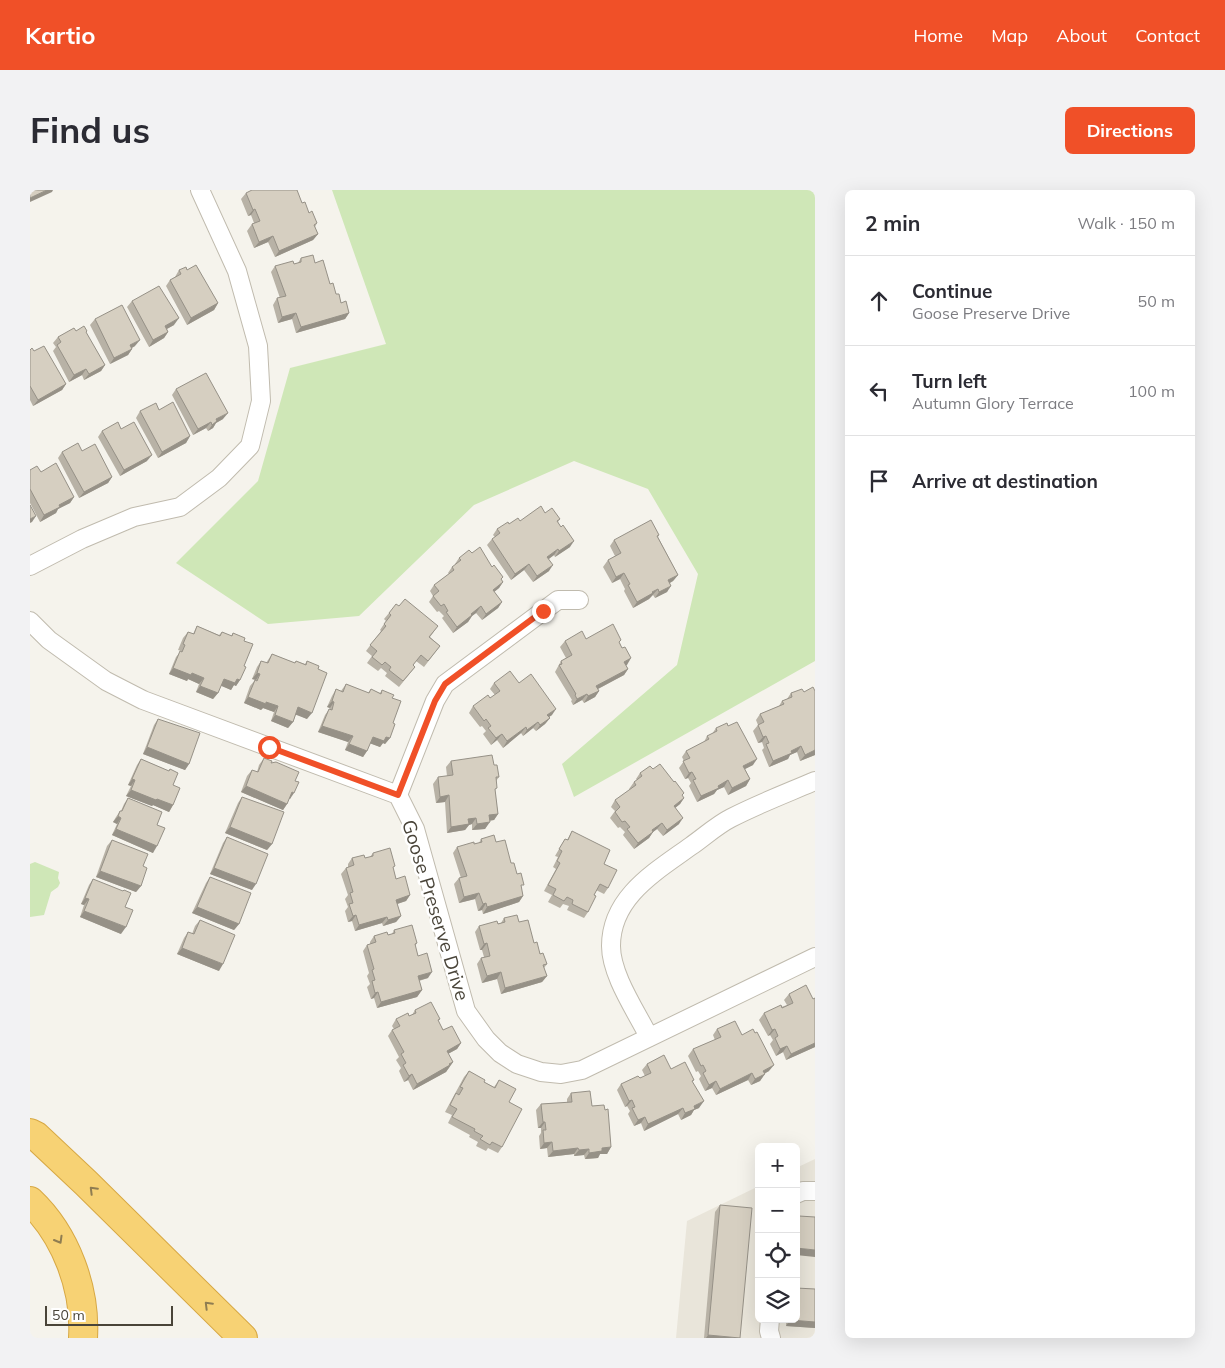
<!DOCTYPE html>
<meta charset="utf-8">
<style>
body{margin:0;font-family:Mulish,sans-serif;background:#f2f2f3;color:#2b2b33}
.controls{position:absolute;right:15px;bottom:15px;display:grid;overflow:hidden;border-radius:8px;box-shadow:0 5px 20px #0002}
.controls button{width:45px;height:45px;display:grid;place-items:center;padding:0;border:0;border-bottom:1px solid #e1e1e2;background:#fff;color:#2b2b33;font:25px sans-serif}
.scale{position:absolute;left:15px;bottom:12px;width:128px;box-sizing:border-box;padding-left:5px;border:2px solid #494439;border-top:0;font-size:14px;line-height:18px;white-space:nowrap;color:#494439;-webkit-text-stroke:4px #fff;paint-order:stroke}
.stop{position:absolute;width:15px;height:15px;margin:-11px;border:4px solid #f05028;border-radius:50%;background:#fff}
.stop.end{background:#f05028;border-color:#fff;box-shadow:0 1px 5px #0008}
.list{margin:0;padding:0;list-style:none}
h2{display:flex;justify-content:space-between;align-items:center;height:65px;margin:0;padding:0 20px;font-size:21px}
h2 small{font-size:16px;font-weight:400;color:#7c7c81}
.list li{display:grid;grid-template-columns:32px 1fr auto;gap:15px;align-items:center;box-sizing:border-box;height:90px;padding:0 20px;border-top:1px solid #e1e1e2}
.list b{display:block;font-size:19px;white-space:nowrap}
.list p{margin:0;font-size:16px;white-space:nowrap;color:#7c7c81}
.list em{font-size:16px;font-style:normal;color:#7c7c81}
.icon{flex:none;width:28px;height:28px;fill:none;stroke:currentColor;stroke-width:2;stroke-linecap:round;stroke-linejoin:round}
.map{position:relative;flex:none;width:785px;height:1148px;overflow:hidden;border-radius:8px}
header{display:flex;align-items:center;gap:30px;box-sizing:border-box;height:70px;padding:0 25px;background:#f05028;color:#fff}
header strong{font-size:24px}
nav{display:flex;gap:28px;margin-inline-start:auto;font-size:18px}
.intro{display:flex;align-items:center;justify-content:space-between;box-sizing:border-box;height:120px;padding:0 30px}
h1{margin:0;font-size:35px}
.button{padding:12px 22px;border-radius:8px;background:#f05028;color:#fff;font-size:18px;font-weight:700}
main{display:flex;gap:30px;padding:0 30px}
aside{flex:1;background:#fff;border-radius:8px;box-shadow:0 5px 20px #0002}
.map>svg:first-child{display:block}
.residential{fill:#e9e5da}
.green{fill:#cfe7b7}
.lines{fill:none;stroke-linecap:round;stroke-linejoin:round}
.minor-casing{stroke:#c0bbae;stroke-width:20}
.motorway-casing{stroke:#d7a844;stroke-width:30}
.minor{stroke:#fff;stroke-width:18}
.motorway{stroke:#f7d274;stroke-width:28}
.wall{fill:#b8b2a6}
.shaded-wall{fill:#969187}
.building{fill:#d6cfc1;stroke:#969187}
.oneway{stroke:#8f7d51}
.route{stroke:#f05028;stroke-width:6}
.labels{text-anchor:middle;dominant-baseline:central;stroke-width:5;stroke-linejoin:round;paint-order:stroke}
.street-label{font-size:19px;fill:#494439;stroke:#fff}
</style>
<header>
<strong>Kartio</strong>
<nav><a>Home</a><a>Map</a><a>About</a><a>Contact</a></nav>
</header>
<div class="intro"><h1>Find us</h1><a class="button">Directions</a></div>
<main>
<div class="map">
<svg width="785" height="1148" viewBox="0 0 785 1148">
<rect width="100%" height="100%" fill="#f5f3ec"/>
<path class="residential" d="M785,969V1148H646L657,1031L729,996V1129H766V978Z"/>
<g class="green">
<path d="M302,0H785V471L544,607L532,574L647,475L668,384L618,299L544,271L444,315L329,426L238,434L146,373L228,291L260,178L356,154Z"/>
<path d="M5,672L29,682L28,688L30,693L28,697L21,702L14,725L0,727V674Z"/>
</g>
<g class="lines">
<g class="minor-casing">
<g id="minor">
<path d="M0,376L52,349L104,327L150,317L189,288L220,256L231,211L228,156L207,81L170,0"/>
<path d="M0,431L19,450L76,491L113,510L368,605L385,639L436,821L456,849L470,863L487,874L511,882L531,884L552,880L785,767"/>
<path d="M368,605L405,511L415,494L528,410H549"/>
<path d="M619,847C606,821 581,785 581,756C581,707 625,682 661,656C674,647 687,635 701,628C728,614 757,603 785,591"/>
<path d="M766,1004L773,1001H785"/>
<path d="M740,1129L739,1141L741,1148"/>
</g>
</g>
<g class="motorway-casing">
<g id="motorway">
<path d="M0,943L6,946L56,993L213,1148"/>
<path d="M0,1011C36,1045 56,1099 53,1148"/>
</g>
</g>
<use href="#minor" class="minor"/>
<use href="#motorway" class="motorway"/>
</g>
<g class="wall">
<path d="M216,3L272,13L287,33L285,37L288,44L283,50L245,67L238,52L224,58L217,41L222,34L224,33L221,25L218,26L211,9Z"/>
<path d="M271,68L285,73L300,94L311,113L319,123L315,129L266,143L262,129L248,133L243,115L247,108H250L241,82L245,76L264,74L268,73Z"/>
<path d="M149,80L188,113L184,120L157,135L136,96L140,90L145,87Z"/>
<path d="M102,111L144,135L137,139L138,142L134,148L119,157L97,117Z"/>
<path d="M65,129L105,156L102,158V159L98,165L80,174L60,135Z"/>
<path d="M46,141L56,143L75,175L71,181L54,190L52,185L39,192L23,161L26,157L23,153L28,147Z"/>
<path d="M0,160L4,161L36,194L32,200L3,216L0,210Z"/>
<path d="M146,199L193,229L186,233L183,238L178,241L176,238L163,245L142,205Z"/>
<path d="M129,220L160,246L156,253L128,268L106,228L110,221Z"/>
<path d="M91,239L117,271L90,286L68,247L72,241Z"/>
<path d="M52,261L82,287L78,293L49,308L28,268L32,262Z"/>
<path d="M0,280L11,282L44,307L40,313L28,319L26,323L10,332L0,313Z"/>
<path d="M515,323L530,329L528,332L540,357L525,367L524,365L519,369V381L503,392L494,380L481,390L457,355L462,349L465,347L463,345L467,339L490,331Z"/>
<path d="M629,345L628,347L648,385L643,391L640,393L637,402L625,408L623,405L619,409L603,418L594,401L595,399L590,389L582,393L573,377L578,370L585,366L580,356L584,350Z"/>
<path d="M442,363L471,390L473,392L469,398L464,402L472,412L468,418L452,430L446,423L442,426L438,432L423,443L412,428L414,426L409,421L407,422L399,412L403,406L400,401L404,395L419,384L418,383L422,377L426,375L425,374L429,368Z"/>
<path d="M369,416L408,436L400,447L410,456L394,477L386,471L383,475L385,477L369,497L355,486L357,483L351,478L348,481L337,473L342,466L336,461L351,441L350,440L356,431L354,429L359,423Z"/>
<path d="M167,436L189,445L192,442L201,446L203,443L214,451V476L210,490L206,496L204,495L201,500L191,495L188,503L183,509L166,502L169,494L158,489L157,491L139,484L146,467L151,461L148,460L153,448L158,442L163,444Z"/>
<path d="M556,449L590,453L597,475H596L598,479L594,485L568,499L569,501L565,507L554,513L552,510L543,515L541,511L542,510L525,482L531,471L536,468L530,457L535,451Z"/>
<path d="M242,464L265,473L266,471L275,474L277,471L288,479L277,529L266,524L263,532L258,538L241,531L244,522L233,518L231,520L214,513L220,496L225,490H226L222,489L227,477L231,471L236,473Z"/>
<path d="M464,493H489L522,525L519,527L520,528L515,534L506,541L503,538L493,546L491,543L473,558L467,550L461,555L453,544L456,541L452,536L450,537L439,523L443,516L460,508L465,505L460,499Z"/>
<path d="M316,494L338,503L341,499L350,503L352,500L362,508L363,533L360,548L355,554L353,553L350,557L340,553L337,561L333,567L315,560L318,552L288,542L295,525L300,518L297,517L302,506L306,499L311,501Z"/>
<path d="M785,501V565L770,571L767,562L760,565L758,569L739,577L732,560L734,558L732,552L728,553L723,541L728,535L726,530L730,524L749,516L752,511L757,509L761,503Z"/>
<path d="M128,529L159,574L155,580L113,564L124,535Z"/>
<path d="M686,538L723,575L715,579L720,589L716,596L698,605L694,597L687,600L684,604L667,612L659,596L661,593L658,588L655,589L649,578L654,571L652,567L656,561L674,552L677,546L682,544Z"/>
<path d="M234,568L241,573L265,591L260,609H259L257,614L253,620L211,602L217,586L222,580L227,582L229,575Z"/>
<path d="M111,569L139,581L140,579L143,595V615L139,622L123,615L122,616L96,606L101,596L98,595L107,575Z"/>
<path d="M421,571L464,575L469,587L466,591L465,601L468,624L464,630L459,631L455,639L442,640V634L439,635L435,640L417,643L415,612L406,613L403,594L408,587L417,586L416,577Z"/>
<path d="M623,579L654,608L650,614L645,618L649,634L633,646L627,639L623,642L619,648L604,659L593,645L595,642L590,637L588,638L580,628L585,621L581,617L585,610L600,600L599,599L604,592L607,590L606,589L610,583Z"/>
<path d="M212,607L242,654L237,660L195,643L208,613Z"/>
<path d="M98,608L127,635L123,663L82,645L87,634L83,632L86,627L90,621H91L94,614Z"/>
<path d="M542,641L574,674L578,698L574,704L566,700L558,722L554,728L537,720L539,716L533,714L530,718L518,712L522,705L514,701L526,679L523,677L528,667L525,666L535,649L537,650Z"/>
<path d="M197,647L222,700L180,684L193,653Z"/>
<path d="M451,649L466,652L481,673L491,698L493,706L489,712L453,724L452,720L448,721L445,709L429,713L424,694L429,688H431L423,663L427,657L449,653Z"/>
<path d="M82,650L113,676L111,696L106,702L66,687L77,656Z"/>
<path d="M343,663L363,679L366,689L380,705L376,711L367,714L371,726L366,732L353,736L352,733L325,741L322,731L318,732L315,721L318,717L315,709L318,705L311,684L316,678L318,677V674L322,668H335L340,667Z"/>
<path d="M180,687L209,734L204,740L162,723L176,693Z"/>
<path d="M63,689L91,744L50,727L54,715L51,714L59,695Z"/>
<path d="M474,728L489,732L504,753L517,774L514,778L517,786L512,792L471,804L467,789L452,793L447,774L451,768L454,767L452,760H450L445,742L449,736L471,733Z"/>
<path d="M170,730L189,781L147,764L154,748L158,742L162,744L165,736Z"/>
<path d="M364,740L387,753L385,756L388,766L398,788L389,791L392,800L387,807L347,818L344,808L341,809L337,797L340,794L337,786L339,783L333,761L337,755L340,754V752L344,746L358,745L362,744Z"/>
<path d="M759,804L783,809L785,808V857L756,870L753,862L746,866L740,854L743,850L740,845L738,846L729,830L734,823L757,815L754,810Z"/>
<path d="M385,820L410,829L408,831L413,840L431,853L427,859L418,864L423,872L416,882L383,900L378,890L374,892L369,881L371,878L366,870L369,867L358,846L362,840L364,839L362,836L366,829L379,826L382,825Z"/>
<path d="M687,839L712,845L739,881L734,884L730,891L721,895L718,890L686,905L682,898L675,901L669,889L671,886L668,881L666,882L658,866L663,859L685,850L683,845Z"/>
<path d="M617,874L641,879L664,890L662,892L669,918L664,920L661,925L651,930L648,924L614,941L611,933L604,936L598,924L600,921L597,916L595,917L587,900L591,894L615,886L612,880Z"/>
<path d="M439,881L454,892L464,897L469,890L479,912L472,957L468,963L458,958L456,961L446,956L448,952L439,947L440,945L418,933L422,925L415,922L434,887Z"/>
<path d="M541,903L562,916L581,957L577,964H570L568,968L555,969L554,965L544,966V964L518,967L517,958L510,959L509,946L511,943V938H508L506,920L511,914L537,913V909Z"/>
<path d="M690,1015L710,1148H674L685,1022Z"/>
<path d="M769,1026L766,1065V1029Z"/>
<path d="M785,1099V1138L756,1136V1129H766Z"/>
</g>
<g class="shaded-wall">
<path d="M17,0H23L22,2L0,12V8Z"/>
<path d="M225,19L221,25L218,26L223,20Z"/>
<path d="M288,44L283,50L245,67L249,61Z"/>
<path d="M243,46L238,52L224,58L229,52Z"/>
<path d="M188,113L184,120L157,135L161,128Z"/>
<path d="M266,123L262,129L248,133L252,127Z"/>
<path d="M319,123L315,129L266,143L271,137Z"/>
<path d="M149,128L144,135L131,142L135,136Z"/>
<path d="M138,142L134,148L119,157L123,150Z"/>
<path d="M110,150L105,156L96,161L100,155Z"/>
<path d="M102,159L98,165L80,174L84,168Z"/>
<path d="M75,175L71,181L54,190L59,184Z"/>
<path d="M56,179L52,185L39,192L44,185Z"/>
<path d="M36,194L32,200L3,216L8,210Z"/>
<path d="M198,223L193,229L186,233L183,238L178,241L186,229Z"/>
<path d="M181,232L176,238L163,245L168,239Z"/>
<path d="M160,246L156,253L128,268L132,262Z"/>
<path d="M122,265L117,271L90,286L94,280Z"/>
<path d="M82,287L78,293L49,308L54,302Z"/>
<path d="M44,307L40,313L28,319L26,323L10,332L14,325L29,315Z"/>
<path d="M6,326L2,332L0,333V329Z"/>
<path d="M544,351L540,357L525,367L529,361Z"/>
<path d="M528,359L524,365L513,373L517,367Z"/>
<path d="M499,374L494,380L481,390L485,384Z"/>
<path d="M523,375L519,381L503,392L507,386Z"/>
<path d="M594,383L590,389L582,393L586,387Z"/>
<path d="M648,385L643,391L634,396L638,390Z"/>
<path d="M473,392L469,398L459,406L463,400Z"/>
<path d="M641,396L637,402L625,408L629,402Z"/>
<path d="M628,399L619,409L603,418L607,412Z"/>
<path d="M472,412L468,418L452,430L456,424Z"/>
<path d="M451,416L446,423L442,426L438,432L423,443L427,437L441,424Z"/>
<path d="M601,468L597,475L590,478L594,472Z"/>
<path d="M143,478L162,483L174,488L169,494L158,489L157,491L139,484Z"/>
<path d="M598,479L594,485L562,502L566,496Z"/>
<path d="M227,483L230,484L226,490L222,489Z"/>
<path d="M194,489H207L210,490L206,496L204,495L201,500L189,495Z"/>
<path d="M170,496L188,503L183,509L166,502Z"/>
<path d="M569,501L565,507L554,513L558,506Z"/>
<path d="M557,504L552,510L543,515L547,509Z"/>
<path d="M218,507L236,512L248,516L244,522L233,518L231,520L214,513Z"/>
<path d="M302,511L304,512L300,518L297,517Z"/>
<path d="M268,517L282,523L277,529L264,524Z"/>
<path d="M526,519L522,525L513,531L517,525Z"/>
<path d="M245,525L263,532L258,538L241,531Z"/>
<path d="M520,528L515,534L506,541L510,535Z"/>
<path d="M508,532L503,538L493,546L497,540Z"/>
<path d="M292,536L323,546L318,552L288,542Z"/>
<path d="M496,537L491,543L473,558L477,551Z"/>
<path d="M472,544L467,550L461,555L466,548Z"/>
<path d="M736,546L732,552L728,553L733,547Z"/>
<path d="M343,547H356L360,548L355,554L353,553L350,557L339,553Z"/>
<path d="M319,554L337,561L333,567L315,560Z"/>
<path d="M771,556L767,562L760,565L758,569L739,577L743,571L761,561Z"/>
<path d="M117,557L159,574L155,580L113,564Z"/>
<path d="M785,560V565L770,571L775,565Z"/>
<path d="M727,569L723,575L709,582L713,576Z"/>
<path d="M662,582L658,588L655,589L659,583Z"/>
<path d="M102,589L105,590L101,596L98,595Z"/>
<path d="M720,589L716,596L698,605L702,598Z"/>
<path d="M698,590L694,597L687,600L684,604L667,612L671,606L688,596Z"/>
<path d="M216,596L257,614L253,620L211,602Z"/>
<path d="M101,600L127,609L143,615L139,622L123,615L122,616L96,606Z"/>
<path d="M262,602L264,603L260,609L257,608Z"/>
<path d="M419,605L415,612L406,613L410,607Z"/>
<path d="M654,608L650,614L640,622L644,616Z"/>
<path d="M468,624L464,630L454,631L459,625Z"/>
<path d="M88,626L91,628L87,634L83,632Z"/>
<path d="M446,628L442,634L439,635L435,640L417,643L421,637L438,629Z"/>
<path d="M653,628L649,634L633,646L637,640Z"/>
<path d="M460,632L455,639L442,640L447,634Z"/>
<path d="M632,633L627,639L623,642L619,648L604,659L608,653L622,640Z"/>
<path d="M200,637L242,654L237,660L195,643Z"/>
<path d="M86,639L127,656L123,663L82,645Z"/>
<path d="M184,678L226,694L222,700L180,684Z"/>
<path d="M70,681L111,696L106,702L66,687Z"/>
<path d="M449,703L445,709L429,713L434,707Z"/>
<path d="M380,705L376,711L361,716L366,710Z"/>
<path d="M493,706L489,712L453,724L457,717Z"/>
<path d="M55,708L59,709L54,715L51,714Z"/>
<path d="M456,713L452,720L448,721L453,714Z"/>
<path d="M167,717L209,734L204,740L162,723Z"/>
<path d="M54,721L96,737L91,744L50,727Z"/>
<path d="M326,725L322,731L318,732L323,726Z"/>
<path d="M371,726L366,732L353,736L358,730Z"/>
<path d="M357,727L352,733L325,741L329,735Z"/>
<path d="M457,753L452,760H450L454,754Z"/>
<path d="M152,758L193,774L189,781L147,764Z"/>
<path d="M402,782L398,788L383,792L388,786Z"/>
<path d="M471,782L467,789L452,793L457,786Z"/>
<path d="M517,786L512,792L471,804L475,798Z"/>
<path d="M392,800L387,807L347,818L351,812Z"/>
<path d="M348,802L344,808L341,809L345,803Z"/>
<path d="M745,839L740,845L738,846L742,840Z"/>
<path d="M431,853L427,859L412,867L417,861Z"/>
<path d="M785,853V857L756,870L761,864Z"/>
<path d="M757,856L753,862L746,866L750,859Z"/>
<path d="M423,872L416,882L383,900L387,894Z"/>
<path d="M744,875L739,881L728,887L733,881Z"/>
<path d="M722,883L718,890L686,905L690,899Z"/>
<path d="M382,884L378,890L374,892L379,886Z"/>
<path d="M735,884L730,891L721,895L725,889Z"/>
<path d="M686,891L682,898L675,901L679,895Z"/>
<path d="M602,910L597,916L595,917L599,911Z"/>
<path d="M674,911L669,918L664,920L661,925L651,930L655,923L664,916Z"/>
<path d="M653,918L648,924L614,941L618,934Z"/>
<path d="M615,927L611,933L604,936L608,930Z"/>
<path d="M513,932H515L511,938H508Z"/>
<path d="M522,952L517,958L510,959L514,953Z"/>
<path d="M581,957L577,964H570L568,968L555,969L559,963L572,958Z"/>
<path d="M548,958L544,964L518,967L523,961Z"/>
<path d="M559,959L554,965L544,966L549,960Z"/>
<path d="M766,1058L785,1060V1067L766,1065Z"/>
<path d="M760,1130L785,1132V1138L756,1136Z"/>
<path d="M678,1145L710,1148H676Z"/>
</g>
<g class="building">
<path d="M0,0H17L0,8Z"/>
<path d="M222,0H267L272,13L275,12L279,23L282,21L287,33L284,35L288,44L249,61L243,46L229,52L222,34L230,31L225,19L223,20L216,3Z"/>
<path d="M283,65L285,73L293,70L300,94L303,93L306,104H309L311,113L316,111L319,123L271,137L266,123L252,127L247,108L256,106L245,76L263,71L264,74L271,72V68Z"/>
<path d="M166,75L188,113L161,128L140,90L151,84L149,80L156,77L157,80Z"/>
<path d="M129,96L149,128L135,136L138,142L123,150L102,111Z"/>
<path d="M92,115L110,150L100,155L102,159L84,168L65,129Z"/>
<path d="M54,136L57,141L56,142L75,175L59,184L56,179L44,185L27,155L31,152L28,147L44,138L46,141Z"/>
<path d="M14,156L36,194L8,210L0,196V160L2,158L4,161Z"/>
<path d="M176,183L198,223L186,229L187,231L182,235L181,232L168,239L146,199Z"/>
<path d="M143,212L160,246L132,262L110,221L126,213L129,220Z"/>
<path d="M88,232L91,239L104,232L122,265L94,280L72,241Z"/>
<path d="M48,253L52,261L65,254L82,287L54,302L32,262Z"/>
<path d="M26,273L44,307L29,315L30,317L14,325L0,299V280L7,276L11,282Z"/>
<path d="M0,315L6,326L0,329Z"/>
<path d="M511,316L515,323L522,318L530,329L527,331L531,337L533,335L544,351L529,361L528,359L517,367L523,375L507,386L499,374L485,384L462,349L470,343L467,339L478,332L479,334L488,328L490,331Z"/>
<path d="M621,330L629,345L627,346L648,385L638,390L641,396L629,402L628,399L622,402L623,403L607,412L598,395L600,394L594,383L586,387L578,370L591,363L584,350Z"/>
<path d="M450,357L462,377L464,375L473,387L471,389L473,392L463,400L472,412L456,424L451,416L441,424L442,425L427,437L416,422L418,421L414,414L411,416L403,406L409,401L404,395L424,380L422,377L431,370L429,368L439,360L442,363Z"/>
<path d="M375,409L408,436L399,447L410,456L398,471L391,465L383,475L385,477L373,491L359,480L361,477L355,472L352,475L342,467L347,461L340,455L356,436L354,434L361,425L359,423L366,414L369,416Z"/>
<path d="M583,434L591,450L589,452L592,458L595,457L601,468L594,472L598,479L566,496L569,501L558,506L557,504L547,509L545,505L546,504L529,475L532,474L531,471L542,465L535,451L552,441L556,449Z"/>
<path d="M167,436L190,446L192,442L202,446L203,443L215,448L214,451L223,454L214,476L216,477L210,490L207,489L205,493L194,489L188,503L170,496L174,488L162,483L161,485L143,478L150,461L152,462L155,455L153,454L158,442L164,444Z"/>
<path d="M242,464L265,473L266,471L276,475L277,471L289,476L288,479L297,483L282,523L268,517L263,532L245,525L248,516L236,512V514L218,507L225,490L227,491L230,484L227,483L231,471L238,473Z"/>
<path d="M480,481L489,493L501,484L526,519L517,525L520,528L510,535L508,532L497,540L496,537L477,551L472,544L466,548L458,538L461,536L456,529L454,531L443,516L458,505L460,508L470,501L464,493Z"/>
<path d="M316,494L339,503L341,499L351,504L352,500L364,505L362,508L371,511L363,533L365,534L360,548L356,547L354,551L343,547L337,561L319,554L323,546L292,536L299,519L302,520L304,512L302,511L306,499L313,502Z"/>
<path d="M783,497L785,501V560L775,565L771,556L761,561L762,563L743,571L736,554L739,553L736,546L733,547L728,535L734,532L730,524L754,514L752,511L762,507L761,503L772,499L774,502Z"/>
<path d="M128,529L170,543L159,574L117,557Z"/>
<path d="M707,532L727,569L713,576L720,589L702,598L698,590L688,596L689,598L671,606L663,590L666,589L662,582L659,583L653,571L660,568L656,561L679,549L677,546L687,541L686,538L697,533L698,536Z"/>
<path d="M462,565L464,575H467L469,587H466L467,598L465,599L468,624L459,625L460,632L447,634L446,628L438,629L439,634L421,637L419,605L410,607L408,587L423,585L421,571Z"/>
<path d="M234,568L242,571L241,573L246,572L269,582L265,591L269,592L264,603L262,602L257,614L216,596L222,580L228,582Z"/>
<path d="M111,569L139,581L140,579L148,583L143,595L150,598L143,615L127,609L126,610L101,600L105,590L102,589Z"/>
<path d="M630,574L644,592L645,591L654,603L652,605L654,608L644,616L653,628L637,640L632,633L622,640L623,642L608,653L597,639L600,637L595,631L592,632L585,622L590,617L585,610L606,595L604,592L612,586L610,583L620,576L623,579Z"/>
<path d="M212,607L254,622L242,654L200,637Z"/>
<path d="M98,608L132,622L127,635L135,638L127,656L86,639L91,628L88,626L90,621H92Z"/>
<path d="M542,641L580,660L574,674L587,680L578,698L570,694L564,705L566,706L558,722L542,714L543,710L537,707L534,711L523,705L526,699L518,695L530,673L527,671L532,661L529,659L535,649L538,650Z"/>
<path d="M464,645L466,652L475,650L481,673H484L487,684L491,683L494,695H491L493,706L457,717L456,713L453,714L449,703L434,707L429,688L437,686L427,657L444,652V654L452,652L451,649Z"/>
<path d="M197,647L238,664L226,694L184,678Z"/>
<path d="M82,650L118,664L113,676L117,678L111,696L70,681Z"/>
<path d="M360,658L365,676L363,677L366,689L375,686L380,705L366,710L371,726L358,730L357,727L329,735L326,725L323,726L319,714L323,713L320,703L323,702L316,678L324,675L322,668L334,665L335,668L343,666V663Z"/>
<path d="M180,687L221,703L209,734L167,717Z"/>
<path d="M63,689L93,701L94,700L101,703L95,717L103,720L96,737L54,721L59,709L55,708Z"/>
<path d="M487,725L489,732L498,730L504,753L507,752L510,764L513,763L517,774L513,775L517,786L475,798L471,782L457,786L451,768L460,766L457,753L454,754L449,736L467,731L468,734L475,732L474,728Z"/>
<path d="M170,730L205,745L193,774L152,758L158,742L164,744Z"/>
<path d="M382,735L387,753L385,754L388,766L397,763L402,782L388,786L392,800L351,812L348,802L345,803L342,791L345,790L342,780L344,779L337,755L346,752L344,746L357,742L358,745L365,743L364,740Z"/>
<path d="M776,795L783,809L785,808V853L761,864L757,856L750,859L745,848L748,846L745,839L742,840L734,823L751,815L752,818L763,813L759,804Z"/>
<path d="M401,812L410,829L408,830L413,840L422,836L431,853L417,861L423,872L419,874L420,875L387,894L382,884L379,886L373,875L376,873L371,864L374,862L362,840L370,836L366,829L378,823L379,826L386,823L385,820Z"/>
<path d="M705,831L712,845L723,839L725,843L727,842L744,875L733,881L735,884L725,889L722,883L690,899L686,891L679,895L673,883L676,881L673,875L671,876L663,859L691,847L687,839Z"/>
<path d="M634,865L641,879L655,872L664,890L662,891L674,911L664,916L665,919L655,923L653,918L618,934L615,927L608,930L602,918L605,917L602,910L599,911L591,894L608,886L610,888L621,883L617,874Z"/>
<path d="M439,881L455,890L454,892L465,898L469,890L486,899L479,912L492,919L472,957L462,952L460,955L450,949L453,946L444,941L445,939L422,927L427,919L420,915L426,903L429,905L433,898L430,897Z"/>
<path d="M560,901L562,916L574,915L575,920L578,919L581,957L572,958V961L559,963V959L549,960L548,958L523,961L522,952L514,953L513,940H516L515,932H513L511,914L542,912L541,903Z"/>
<path d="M690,1015L722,1018L710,1148L678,1145Z"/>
<path d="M769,1026L785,1027V1060L766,1058Z"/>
<path d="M766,1098L785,1099V1132L760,1130L766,1129Z"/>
</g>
<defs><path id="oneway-chevron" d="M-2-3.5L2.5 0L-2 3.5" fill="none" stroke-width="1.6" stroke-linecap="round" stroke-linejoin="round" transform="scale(1.25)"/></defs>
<g class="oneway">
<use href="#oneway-chevron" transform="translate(63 1000) rotate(-135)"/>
<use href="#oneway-chevron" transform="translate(29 1050) rotate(60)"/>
<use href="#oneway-chevron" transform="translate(178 1115) rotate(-135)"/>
</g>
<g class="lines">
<path class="route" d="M239,557L368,605L405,511L415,494L513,421"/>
</g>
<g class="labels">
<g class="street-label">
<text transform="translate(406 720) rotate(73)">Goose Preserve Drive</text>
</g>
</g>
</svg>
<div class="controls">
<button>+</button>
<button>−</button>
<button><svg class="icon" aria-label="locate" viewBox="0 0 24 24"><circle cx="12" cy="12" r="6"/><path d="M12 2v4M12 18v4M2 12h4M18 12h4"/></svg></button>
<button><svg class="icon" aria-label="layers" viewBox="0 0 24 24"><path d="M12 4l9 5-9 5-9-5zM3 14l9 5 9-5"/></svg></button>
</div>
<div class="scale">50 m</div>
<div class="stop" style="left:239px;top:557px"></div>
<div class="stop end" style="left:513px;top:421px"></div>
</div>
<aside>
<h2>2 min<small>Walk · 150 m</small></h2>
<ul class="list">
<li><svg class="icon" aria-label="ahead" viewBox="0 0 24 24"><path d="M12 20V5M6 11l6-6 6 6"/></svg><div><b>Continue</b><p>Goose Preserve Drive</p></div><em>50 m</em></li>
<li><svg class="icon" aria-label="left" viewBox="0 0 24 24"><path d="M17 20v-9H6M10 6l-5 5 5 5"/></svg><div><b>Turn left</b><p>Autumn Glory Terrace</p></div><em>100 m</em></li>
<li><svg class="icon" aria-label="arrive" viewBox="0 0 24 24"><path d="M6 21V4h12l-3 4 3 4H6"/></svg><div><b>Arrive at destination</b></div></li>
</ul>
</aside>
</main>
